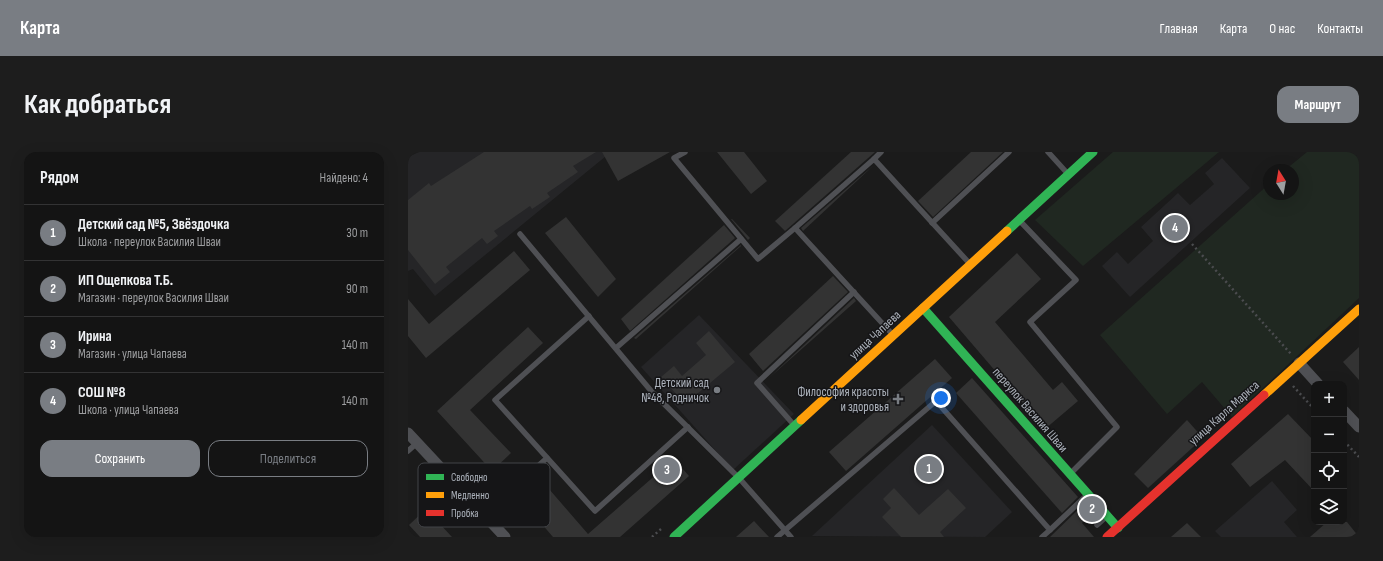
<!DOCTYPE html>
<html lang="ru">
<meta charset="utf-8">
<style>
body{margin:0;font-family:"Sofia Sans Condensed",sans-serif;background:#1d1d1d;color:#f1f3f6}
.controls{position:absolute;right:12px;bottom:12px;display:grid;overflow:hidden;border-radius:8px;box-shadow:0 4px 16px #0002}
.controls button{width:36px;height:36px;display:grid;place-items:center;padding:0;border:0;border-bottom:1px solid #333334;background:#141414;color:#f1f3f6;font:20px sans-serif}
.compass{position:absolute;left:855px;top:12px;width:36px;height:36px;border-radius:50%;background:#141414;box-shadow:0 4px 16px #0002;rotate:349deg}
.you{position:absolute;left:533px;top:246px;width:14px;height:14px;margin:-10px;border:3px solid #fff;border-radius:50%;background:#1a73e8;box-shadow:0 0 0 6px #1a73e833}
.badge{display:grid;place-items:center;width:26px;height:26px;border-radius:50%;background:#797d83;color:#fff;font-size:13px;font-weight:700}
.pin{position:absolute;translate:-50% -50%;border:2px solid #fff;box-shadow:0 1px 4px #0006}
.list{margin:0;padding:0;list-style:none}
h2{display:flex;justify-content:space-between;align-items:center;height:52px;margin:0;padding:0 16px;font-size:17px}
h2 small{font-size:13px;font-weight:400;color:#9d9ea0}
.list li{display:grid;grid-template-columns:26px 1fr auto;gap:12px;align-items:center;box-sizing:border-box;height:56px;padding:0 16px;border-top:1px solid #333334}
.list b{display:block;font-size:15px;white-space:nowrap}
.list p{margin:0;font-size:13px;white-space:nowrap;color:#9d9ea0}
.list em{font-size:13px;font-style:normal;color:#9d9ea0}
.actions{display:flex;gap:8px;padding:12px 16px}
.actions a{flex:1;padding:9px 0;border:1px solid #797d83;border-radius:12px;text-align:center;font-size:14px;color:#797d83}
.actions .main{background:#797d83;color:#fff}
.icon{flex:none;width:22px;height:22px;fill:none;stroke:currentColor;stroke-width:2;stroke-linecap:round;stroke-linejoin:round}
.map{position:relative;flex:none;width:951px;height:385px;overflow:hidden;border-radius:12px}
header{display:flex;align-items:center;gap:24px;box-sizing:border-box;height:56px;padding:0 20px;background:#797d83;color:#fff}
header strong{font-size:19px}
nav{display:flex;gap:22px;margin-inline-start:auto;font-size:14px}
.intro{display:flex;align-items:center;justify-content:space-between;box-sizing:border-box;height:96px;padding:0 24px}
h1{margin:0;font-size:28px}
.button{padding:10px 18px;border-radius:12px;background:#797d83;color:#fff;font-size:14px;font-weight:700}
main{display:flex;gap:24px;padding:0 24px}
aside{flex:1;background:#141414;border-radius:12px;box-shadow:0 4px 16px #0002}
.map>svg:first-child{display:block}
.built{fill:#252527}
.green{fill:#202821}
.building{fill:#333}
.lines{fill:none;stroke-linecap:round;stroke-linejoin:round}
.path{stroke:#4b4c4f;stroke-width:2.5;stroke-dasharray:2 3;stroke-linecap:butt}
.lane{stroke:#4f5054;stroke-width:5.5}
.street{stroke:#4f5054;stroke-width:11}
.fast{stroke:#30b455;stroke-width:9}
.slow{stroke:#ff9f0a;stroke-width:9}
.jam{stroke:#e5322d;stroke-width:9}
.poi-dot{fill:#797d83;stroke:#151517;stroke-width:1.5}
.labels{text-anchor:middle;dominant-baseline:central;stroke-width:3;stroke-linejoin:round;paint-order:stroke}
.street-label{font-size:13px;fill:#acb2bb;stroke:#151517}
.poi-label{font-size:13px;fill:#acb2bb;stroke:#151517;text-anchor:end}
.key{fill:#151517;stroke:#424448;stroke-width:1}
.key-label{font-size:11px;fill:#acb2bb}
</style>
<header>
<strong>Карта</strong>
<nav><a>Главная</a><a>Карта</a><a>О нас</a><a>Контакты</a></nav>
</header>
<div class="intro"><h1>Как добраться</h1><a class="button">Маршрут</a></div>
<main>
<aside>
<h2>Рядом<small>Найдено: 4</small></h2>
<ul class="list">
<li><span class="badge">1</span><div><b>Детский сад №5, Звёздочка</b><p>Школа · переулок Василия Шваи</p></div><em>30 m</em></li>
<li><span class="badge">2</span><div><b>ИП Ощепкова Т.Б.</b><p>Магазин · переулок Василия Шваи</p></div><em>90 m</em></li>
<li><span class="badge">3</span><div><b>Ирина</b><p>Магазин · улица Чапаева</p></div><em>140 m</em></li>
<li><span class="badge">4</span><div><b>СОШ №8</b><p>Школа · улица Чапаева</p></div><em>140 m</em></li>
</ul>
<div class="actions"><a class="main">Сохранить</a><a>Поделиться</a></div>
</aside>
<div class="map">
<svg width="951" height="385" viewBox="0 0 951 385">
<rect width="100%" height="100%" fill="#1b1b1b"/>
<g class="built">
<path d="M11,0H203L27,144L5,117L0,119V5Z"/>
<path d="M814,6L842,36L722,145L694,114L709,100L720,112L745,89L733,75L770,41L782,53L806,32L797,21Z"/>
<path d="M291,163L386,262L325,318L233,215Z"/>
<path d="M524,273L604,360L577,385L404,384Z"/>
<path d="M864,329L889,358L876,370L889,385H813L807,379Z"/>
</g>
<g class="green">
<path d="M705,0H811L675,114L627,68Z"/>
<path d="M899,0H951V146L824,265L794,230L759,262L692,183L861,32V42H885V18H877Z"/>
</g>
<g class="building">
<path d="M76,0H188L165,14L170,20L139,41L142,45L124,57L122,54L86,79L90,84L79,92L74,86L38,115L42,120L27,132L0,98V48L21,31L23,34Z"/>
<path d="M194,0H262L210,29Z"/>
<path d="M309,0H336L359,29L343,42Z"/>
<path d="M443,0H467L377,79L367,69Z"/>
<path d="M563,0H595L525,65L510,49Z"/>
<path d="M466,13L395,79L393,76Z"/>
<path d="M158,65L208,127L190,145L137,81Z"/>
<path d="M324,67L342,86L340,88L323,67Z"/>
<path d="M316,73L327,86L222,179L213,167Z"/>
<path d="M333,93V94L228,187L226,186Z"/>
<path d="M106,99L122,118L18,206L0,184V147L21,172Z"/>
<path d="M609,101L633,127L587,170L645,238L654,230L670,249L637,277L541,165Z"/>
<path d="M425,124L440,140L355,219L341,202Z"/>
<path d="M446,146L448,149L361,226Z"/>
<path d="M120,175L135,191L62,258L103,301L84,319L29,259Z"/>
<path d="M301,179L327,210L277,252L253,225L266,214L274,224L298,203L288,191Z"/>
<path d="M951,195V228L935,210Z"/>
<path d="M527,207L544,226L438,319L421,300Z"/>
<path d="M564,226L670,345L654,361L548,241Z"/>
<path d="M880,262L906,289V339L877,308L842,335L823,312Z"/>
<path d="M779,268L795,286L740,336L726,322Z"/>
<path d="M266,307L281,324L212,385H145L120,356L141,337L180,382Z"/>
<path d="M486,336L511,363L540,337L558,356L532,380L536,385H493L474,365L483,356L475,347Z"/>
<path d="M676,352L684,361L674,371L686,385H642Z"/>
<path d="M18,357L44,385H12L1,373Z"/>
<path d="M346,369L361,385H328Z"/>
<path d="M919,370H939L951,385H902Z"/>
<path d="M779,371L793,385H763Z"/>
</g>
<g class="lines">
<g class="path">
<path d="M784,92L883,202"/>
<path d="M885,234L906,257"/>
<path d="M936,289L951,305"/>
<path d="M244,385L253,377"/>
</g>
<g class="lane">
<path d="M277,0L266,6L350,107L387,76"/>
<path d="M640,0L660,22"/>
<path d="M466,7L473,0"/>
<path d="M611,68L668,128L622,170L709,275L663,321"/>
<path d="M524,71L601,0"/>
<path d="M112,82L244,240L331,326L383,385"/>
<path d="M181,164L87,248L187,359L280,275"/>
<path d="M485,183L387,76L466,7L562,112"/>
<path d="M208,196L333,87"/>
<path d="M386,273L349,231L446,140"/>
<path d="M0,299L9,291"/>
<path d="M76,362L139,306"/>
<path d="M689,373L699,364"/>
<path d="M642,378L679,343"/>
<path d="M369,385L528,249L642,378L634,385"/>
</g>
<g class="street">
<path d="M891,211L910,232"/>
<path d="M936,259L951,275"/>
<path d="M0,281L97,385"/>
</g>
<g class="fast">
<path d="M599,79L685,0"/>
<path d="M515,156L710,376"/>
<path d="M266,385L393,268"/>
</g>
<g class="slow">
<path d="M856,243L951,157"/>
<path d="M393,268L599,79"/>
</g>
<path class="jam" d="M699,385L856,243"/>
</g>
<g class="poi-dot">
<circle cx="309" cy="238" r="4"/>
<path d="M488 241h4v4h4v4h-4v4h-4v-4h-4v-4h4z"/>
</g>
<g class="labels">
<g class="street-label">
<text transform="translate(467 183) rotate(-43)">улица Чапаева</text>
<text transform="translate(622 258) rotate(49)">переулок Василия Шваи</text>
<text transform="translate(816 261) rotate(-42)">улица Карла Маркса</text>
</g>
<g class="poi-label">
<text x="301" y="231">Детский сад<tspan x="301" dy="15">№48, Родничок</tspan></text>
<text x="481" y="240">Философия красоты<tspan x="481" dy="15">и здоровья</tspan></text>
</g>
</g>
<rect x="10" y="311" width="132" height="64" rx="6" class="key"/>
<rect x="18" y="322" width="18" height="6" fill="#30b455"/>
<rect x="18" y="340" width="18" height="6" fill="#ff9f0a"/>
<rect x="18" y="358" width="18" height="6" fill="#e5322d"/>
<g class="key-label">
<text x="43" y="329">Свободно</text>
<text x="43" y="347">Медленно</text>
<text x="43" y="365">Пробка</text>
</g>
</svg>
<div class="controls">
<button>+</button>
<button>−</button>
<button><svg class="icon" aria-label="locate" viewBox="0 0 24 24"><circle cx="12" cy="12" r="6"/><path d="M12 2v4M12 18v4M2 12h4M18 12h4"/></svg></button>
<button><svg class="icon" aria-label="layers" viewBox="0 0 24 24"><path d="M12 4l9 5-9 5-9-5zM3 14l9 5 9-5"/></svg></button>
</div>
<svg class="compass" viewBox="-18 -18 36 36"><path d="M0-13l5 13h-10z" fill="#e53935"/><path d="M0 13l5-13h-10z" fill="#9d9ea0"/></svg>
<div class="you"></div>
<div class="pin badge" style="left:521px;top:317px">1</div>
<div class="pin badge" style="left:684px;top:357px">2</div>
<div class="pin badge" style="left:259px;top:318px">3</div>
<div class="pin badge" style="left:767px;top:76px">4</div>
</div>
</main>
